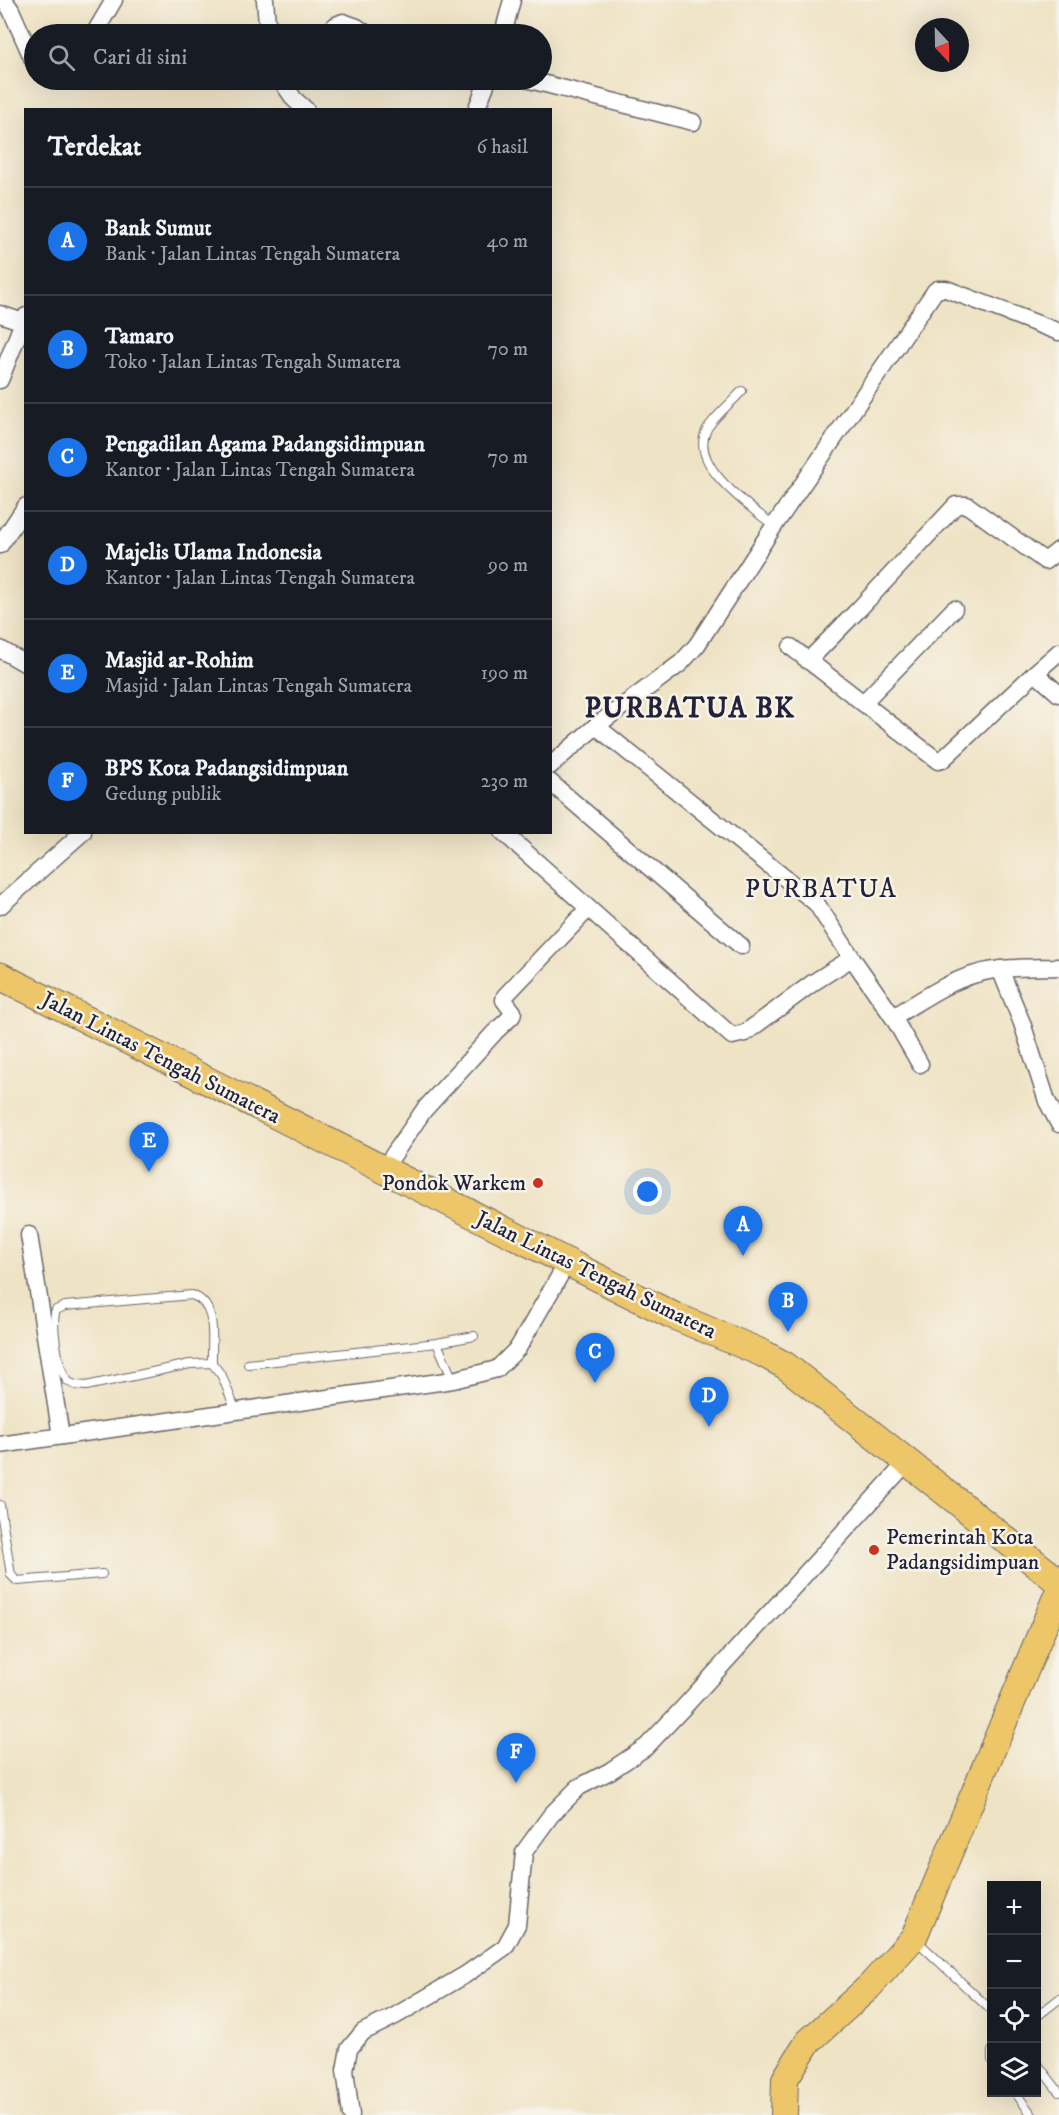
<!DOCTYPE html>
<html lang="id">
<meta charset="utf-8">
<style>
body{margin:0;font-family:"IM FELL DW Pica",serif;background:#242831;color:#f1f3f6}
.controls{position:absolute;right:18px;bottom:18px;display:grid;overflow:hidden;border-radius:0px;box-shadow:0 6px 24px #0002}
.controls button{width:54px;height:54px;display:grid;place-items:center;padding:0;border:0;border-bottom:2px solid #363941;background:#171b24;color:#f1f3f6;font:30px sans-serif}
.compass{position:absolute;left:915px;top:18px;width:54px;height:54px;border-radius:50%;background:#171b24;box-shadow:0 6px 24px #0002;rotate:158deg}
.you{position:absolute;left:648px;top:1192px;width:21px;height:21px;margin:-15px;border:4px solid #fff;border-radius:50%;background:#1a73e8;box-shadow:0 0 0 9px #1a73e833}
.badge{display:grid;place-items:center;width:39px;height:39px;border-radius:50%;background:#1a73e8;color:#fff;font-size:20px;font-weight:700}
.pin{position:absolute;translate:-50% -50px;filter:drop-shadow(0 2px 3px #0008)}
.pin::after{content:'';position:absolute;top:32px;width:21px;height:18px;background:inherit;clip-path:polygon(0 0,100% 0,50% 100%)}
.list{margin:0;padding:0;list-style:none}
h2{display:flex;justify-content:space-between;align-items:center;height:78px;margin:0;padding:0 24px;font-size:26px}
h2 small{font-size:20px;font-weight:400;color:#9ea1a6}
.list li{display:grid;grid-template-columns:39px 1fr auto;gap:18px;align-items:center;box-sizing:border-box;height:108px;padding:0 24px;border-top:2px solid #363941}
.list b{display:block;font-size:22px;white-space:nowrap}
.list p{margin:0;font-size:20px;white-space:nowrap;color:#9ea1a6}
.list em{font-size:20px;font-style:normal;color:#9ea1a6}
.icon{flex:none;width:33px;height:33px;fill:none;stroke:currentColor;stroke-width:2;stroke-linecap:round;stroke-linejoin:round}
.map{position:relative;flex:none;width:1059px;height:2115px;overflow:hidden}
.search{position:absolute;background:#171b24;box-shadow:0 6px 24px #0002;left:24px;top:24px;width:528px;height:66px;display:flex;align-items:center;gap:15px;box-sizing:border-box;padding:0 21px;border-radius:33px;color:#9ea1a6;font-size:22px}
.panel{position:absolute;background:#171b24;box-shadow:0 6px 24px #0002;left:24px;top:108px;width:528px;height:726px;border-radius:0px}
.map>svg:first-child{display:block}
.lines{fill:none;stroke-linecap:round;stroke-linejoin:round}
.service-casing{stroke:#6a666b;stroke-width:10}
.minor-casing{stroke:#6a666b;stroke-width:19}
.primary-casing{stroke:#6a666b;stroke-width:28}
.trunk-casing{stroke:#6a666b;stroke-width:29}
.service{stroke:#fff;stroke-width:8}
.minor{stroke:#fff;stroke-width:16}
.primary{stroke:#ecc669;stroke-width:26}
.trunk{stroke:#ecc669;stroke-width:27}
.poi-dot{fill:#c8321e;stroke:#f7f3e8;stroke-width:2}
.labels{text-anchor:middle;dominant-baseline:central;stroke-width:5;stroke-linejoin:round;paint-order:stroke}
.street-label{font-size:22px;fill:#22223b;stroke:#f7f3e8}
.poi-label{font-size:22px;fill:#22223b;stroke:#f7f3e8;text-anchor:end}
.quarter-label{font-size:26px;letter-spacing:1.5px;fill:#22223b;stroke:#f7f3e8}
.district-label{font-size:28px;font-weight:bold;letter-spacing:1.5px;fill:#22223b;stroke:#f7f3e8}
</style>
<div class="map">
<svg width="1059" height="2115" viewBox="0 0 1059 2115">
<rect width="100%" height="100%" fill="#f7f3e8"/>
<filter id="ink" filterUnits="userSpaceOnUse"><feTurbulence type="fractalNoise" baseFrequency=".0167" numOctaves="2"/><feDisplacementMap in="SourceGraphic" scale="12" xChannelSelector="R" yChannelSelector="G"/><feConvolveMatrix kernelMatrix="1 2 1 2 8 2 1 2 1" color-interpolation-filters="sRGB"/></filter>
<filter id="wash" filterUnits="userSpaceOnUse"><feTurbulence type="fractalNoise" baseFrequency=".008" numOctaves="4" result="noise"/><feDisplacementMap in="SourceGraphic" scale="24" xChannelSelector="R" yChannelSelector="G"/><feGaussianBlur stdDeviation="1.35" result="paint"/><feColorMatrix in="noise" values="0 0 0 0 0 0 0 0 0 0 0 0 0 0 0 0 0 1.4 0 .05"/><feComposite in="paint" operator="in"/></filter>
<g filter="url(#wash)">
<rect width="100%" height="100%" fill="#efe3c5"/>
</g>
<g filter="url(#ink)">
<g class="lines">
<g class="service-casing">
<g id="service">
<path d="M742,391C731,403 715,416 707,429C687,465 751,507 774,526"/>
<path d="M212,1363C211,1340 219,1305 192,1295L65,1306L56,1310C51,1323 58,1371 68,1381C73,1386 79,1385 86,1386L190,1364L212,1363L222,1376L236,1411"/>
<path d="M248,1364L437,1343"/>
<path d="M453,1380L437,1343L474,1336"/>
<path d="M0,1505L11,1575L17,1581L102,1574"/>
<path d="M916,1940L992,2011"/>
<path d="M1036,2017L1059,1999"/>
<path d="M992,2051V2060"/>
<path d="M1036,2062L1059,2092"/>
<path d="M1015,2092L1032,2115"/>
</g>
</g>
<g class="minor-casing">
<g id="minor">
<path d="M4,0L11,10L34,62"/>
<path d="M265,0L268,34"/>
<path d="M94,34L114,0"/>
<path d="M327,34L336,25L343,22L357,27L367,34"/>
<path d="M503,34L512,0"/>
<path d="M281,80L294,99L306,110"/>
<path d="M530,80L693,122"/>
<path d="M476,110L488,80"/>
<path d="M0,314L23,322L26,316"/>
<path d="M0,380L23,322"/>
<path d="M0,545L26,506"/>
<path d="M791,647L938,761L942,760L1035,673L1059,694"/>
<path d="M0,649L26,664"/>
<path d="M808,661L859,609L956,505H967L1045,561L1059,550"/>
<path d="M1035,673L1059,652"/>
<path d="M863,703L954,609"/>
<path d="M596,726L681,663L697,645L774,526L935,291L938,289H946L1059,332"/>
<path d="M550,766L596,726L816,903L852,958"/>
<path d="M550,782L741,946"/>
<path d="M503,832L732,1036L745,1033L814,982L852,958L893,1017L920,1064"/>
<path d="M0,906L83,832"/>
<path d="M1000,969L1022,1023L1047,1101L1059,1124"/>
<path d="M893,1017C919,1002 946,982 976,974C1002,966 1032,968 1059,967"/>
<path d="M383,1170L424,1110L495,1032L512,1016L513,1012L504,1000L505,996L588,909"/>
<path d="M29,1235L61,1436"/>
<path d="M0,1445L453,1380L497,1369L518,1348L567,1263"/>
<path d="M351,2115L345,2070L349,2049L363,2032L395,2016L465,1975L505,1947L517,1925L524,1852L551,1815L579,1787L610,1771L646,1747L684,1707L908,1461"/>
</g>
</g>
<g class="primary-casing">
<path id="primary" d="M784,2115L785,2079L808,2042L869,1987L914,1937L1059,1590"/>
</g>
<g class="trunk-casing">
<path id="trunk" d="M0,976L672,1315L762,1353L786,1366L1059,1582"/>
</g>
<use href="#service" class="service"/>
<use href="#minor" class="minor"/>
<use href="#primary" class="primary"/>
<use href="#trunk" class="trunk"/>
</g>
</g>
<g class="poi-dot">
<circle cx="538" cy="1183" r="6"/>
<circle cx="874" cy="1550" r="6"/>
</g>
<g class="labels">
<g class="street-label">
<text transform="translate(161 1058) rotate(27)">Jalan Lintas Tengah Sumatera</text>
<text transform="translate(596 1275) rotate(26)">Jalan Lintas Tengah Sumatera</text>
</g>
<g class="poi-label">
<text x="526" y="1183">Pondok Warkem</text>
<text x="886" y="1537" text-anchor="start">Pemerintah Kota<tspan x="886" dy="25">Padangsidimpuan</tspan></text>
</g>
<g class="quarter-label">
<text x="821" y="889">PURBATUA</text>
</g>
<g class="district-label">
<text x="690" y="708">PURBATUA BK</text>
</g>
</g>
</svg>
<div class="controls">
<button>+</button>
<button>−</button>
<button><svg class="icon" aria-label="locate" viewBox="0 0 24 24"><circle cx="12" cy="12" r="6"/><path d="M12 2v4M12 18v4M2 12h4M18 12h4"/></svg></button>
<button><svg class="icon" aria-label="layers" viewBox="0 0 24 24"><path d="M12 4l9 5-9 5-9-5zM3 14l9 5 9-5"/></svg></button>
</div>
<svg class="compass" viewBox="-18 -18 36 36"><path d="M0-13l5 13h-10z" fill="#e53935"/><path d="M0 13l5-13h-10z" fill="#9ea1a6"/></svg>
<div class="you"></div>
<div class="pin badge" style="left:743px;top:1256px">A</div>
<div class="pin badge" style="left:788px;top:1332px">B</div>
<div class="pin badge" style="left:595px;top:1383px">C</div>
<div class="pin badge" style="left:709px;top:1427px">D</div>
<div class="pin badge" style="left:149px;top:1172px">E</div>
<div class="pin badge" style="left:516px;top:1783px">F</div>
<div class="search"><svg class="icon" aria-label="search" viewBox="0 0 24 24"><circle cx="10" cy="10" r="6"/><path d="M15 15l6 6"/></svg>Cari di sini</div>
<section class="panel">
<h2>Terdekat<small>6 hasil</small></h2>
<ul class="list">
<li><span class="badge">A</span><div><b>Bank Sumut</b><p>Bank · Jalan Lintas Tengah Sumatera</p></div><em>40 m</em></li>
<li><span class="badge">B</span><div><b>Tamaro</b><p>Toko · Jalan Lintas Tengah Sumatera</p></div><em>70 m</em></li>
<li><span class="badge">C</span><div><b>Pengadilan Agama Padangsidimpuan</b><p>Kantor · Jalan Lintas Tengah Sumatera</p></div><em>70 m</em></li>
<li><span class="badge">D</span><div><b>Majelis Ulama Indonesia</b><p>Kantor · Jalan Lintas Tengah Sumatera</p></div><em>90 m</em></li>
<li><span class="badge">E</span><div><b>Masjid ar-Rohim</b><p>Masjid · Jalan Lintas Tengah Sumatera</p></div><em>190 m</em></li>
<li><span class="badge">F</span><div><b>BPS Kota Padangsidimpuan</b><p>Gedung publik</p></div><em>230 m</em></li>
</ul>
</section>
</div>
